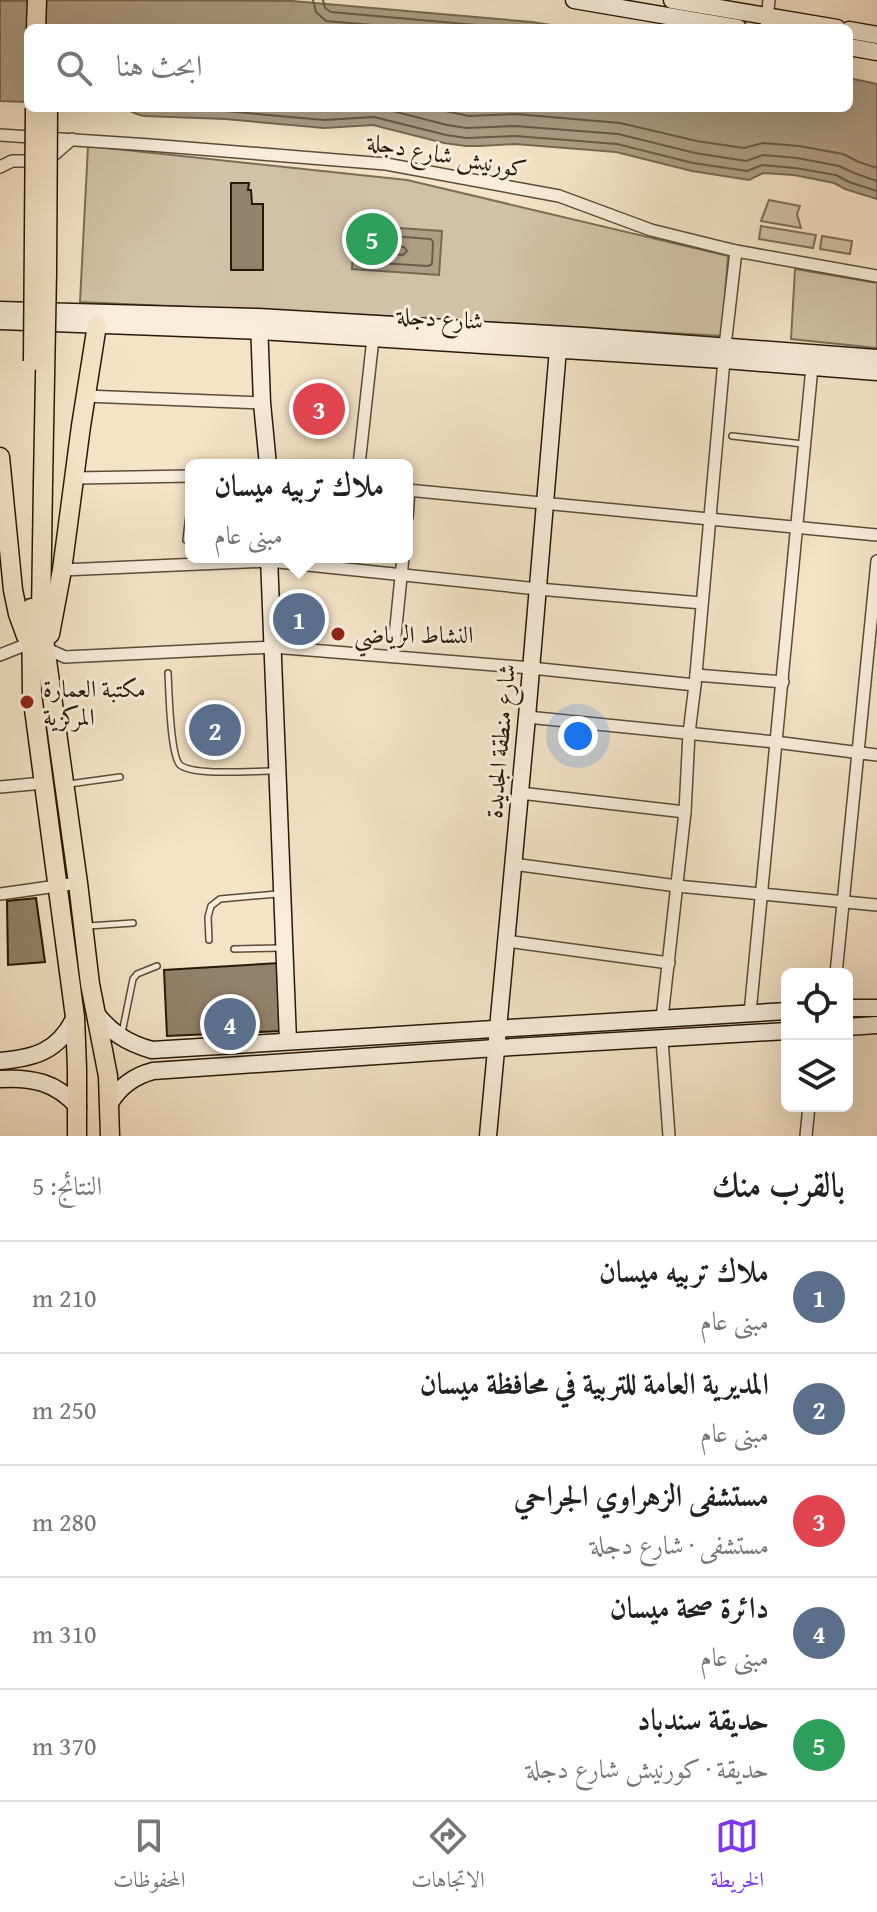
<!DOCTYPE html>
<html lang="ar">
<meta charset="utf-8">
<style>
body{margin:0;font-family:"Gentium Book Plus",Amiri,serif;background:#f6f6f6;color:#222;direction:rtl}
.controls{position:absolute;right:24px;bottom:24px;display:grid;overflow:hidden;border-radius:12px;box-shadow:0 8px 32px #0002}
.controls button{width:72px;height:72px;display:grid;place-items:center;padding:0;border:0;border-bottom:2px solid #e0e0e0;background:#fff;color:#222;font:40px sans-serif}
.you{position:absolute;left:578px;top:736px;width:28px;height:28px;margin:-20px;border:6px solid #fff;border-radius:50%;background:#1a73e8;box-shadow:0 0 0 12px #1a73e833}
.badge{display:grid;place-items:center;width:52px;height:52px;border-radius:50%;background:#7c3aed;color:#fff;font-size:26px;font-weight:700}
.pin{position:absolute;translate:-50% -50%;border:4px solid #fff;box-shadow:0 2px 8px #0006}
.popup{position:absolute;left:185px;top:459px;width:228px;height:104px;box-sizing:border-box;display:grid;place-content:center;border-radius:12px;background:#fff;filter:drop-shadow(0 2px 6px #0005);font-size:26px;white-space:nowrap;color:#767676}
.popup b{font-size:30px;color:#222}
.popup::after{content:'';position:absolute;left:50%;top:100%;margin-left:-16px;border:16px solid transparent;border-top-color:#fff}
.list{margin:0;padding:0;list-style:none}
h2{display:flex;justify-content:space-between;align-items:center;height:104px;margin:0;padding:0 32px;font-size:34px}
h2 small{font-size:26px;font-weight:400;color:#767676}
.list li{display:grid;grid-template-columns:52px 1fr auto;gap:24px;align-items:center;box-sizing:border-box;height:112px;padding:0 32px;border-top:2px solid #e0e0e0}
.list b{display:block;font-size:30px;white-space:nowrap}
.list p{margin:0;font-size:26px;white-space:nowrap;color:#767676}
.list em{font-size:26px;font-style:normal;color:#767676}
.icon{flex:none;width:44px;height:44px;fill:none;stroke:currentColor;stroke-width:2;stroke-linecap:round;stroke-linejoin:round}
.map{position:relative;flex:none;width:877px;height:1136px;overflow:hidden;direction:ltr}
.search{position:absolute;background:#fff;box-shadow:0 8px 32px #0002;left:24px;right:24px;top:24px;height:88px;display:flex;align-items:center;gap:20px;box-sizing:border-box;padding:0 28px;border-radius:12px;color:#767676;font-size:30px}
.sheet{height:664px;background:#fff}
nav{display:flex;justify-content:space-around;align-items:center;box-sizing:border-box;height:112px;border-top:2px solid #e0e0e0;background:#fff;font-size:22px;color:#767676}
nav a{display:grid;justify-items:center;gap:4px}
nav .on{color:#7c3aed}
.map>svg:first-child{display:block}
.green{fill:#d1c1a7;stroke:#7c6d58;stroke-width:2}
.water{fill:#ae9e86;stroke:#786954;stroke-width:2}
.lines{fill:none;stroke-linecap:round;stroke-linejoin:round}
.shore{stroke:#6a5c47;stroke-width:2}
.building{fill:#92826b;stroke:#271908;stroke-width:2}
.lane-casing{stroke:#5a4c38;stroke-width:8}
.street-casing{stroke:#5a4c38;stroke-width:14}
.secondary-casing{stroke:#271908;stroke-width:19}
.primary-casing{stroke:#271908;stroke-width:21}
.lane{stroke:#f8eddb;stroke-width:5}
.street{stroke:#f8eddb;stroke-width:11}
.secondary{stroke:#f8eddb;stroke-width:16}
.primary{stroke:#f4e3c7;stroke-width:18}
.primary-bridge-casing{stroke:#271908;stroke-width:21;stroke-linecap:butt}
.primary-bridge{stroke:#f4e3c7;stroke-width:18}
.poi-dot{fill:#8f2418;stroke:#f8eddb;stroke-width:3}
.labels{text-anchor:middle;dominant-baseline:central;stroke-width:6;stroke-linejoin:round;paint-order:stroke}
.street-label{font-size:24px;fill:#271908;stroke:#f8eddb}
.poi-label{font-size:24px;fill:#271908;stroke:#f8eddb;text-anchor:start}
</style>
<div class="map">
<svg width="877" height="1136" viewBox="0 0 877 1136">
<rect width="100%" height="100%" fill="#f4e3c7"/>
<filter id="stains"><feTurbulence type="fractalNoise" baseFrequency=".0025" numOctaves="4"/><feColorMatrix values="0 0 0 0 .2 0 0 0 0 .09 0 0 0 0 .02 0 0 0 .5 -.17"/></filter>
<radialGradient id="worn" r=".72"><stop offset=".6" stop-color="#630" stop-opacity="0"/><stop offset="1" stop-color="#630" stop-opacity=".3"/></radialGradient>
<g class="green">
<path d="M88,146L407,180L728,256L722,336L385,316L80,302Z"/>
<path d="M769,200L800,206L797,214L801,228L761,221Z"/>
<path d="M761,226L816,235L813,248L759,239Z"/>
<path d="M822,236L852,241L850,254L820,249Z"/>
<path d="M795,269L877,283V348L791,339Z"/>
</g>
<g class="water">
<path d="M74,0L292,1L532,22L569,28H28V102L0,101V1Z"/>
<path d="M849,78L877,84V199L845,189L834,183L794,175L763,173L749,180L692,171L616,152L515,144L480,146H466L444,143L373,125L324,128L225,119L145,116C135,115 129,109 120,108C106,107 92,111 78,108H849Z"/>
<path d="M355,225L442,231L439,275L352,269Z"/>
</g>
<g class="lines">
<g class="shore">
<path d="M313,0L316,12L326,21L407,28"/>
<path d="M323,0L325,8L331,12L510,28"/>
<path d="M146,108L225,111L324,120L374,117L446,135L466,138L515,136L617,144L693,163L747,171L762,165L795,168L836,175L849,182L877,191"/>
<path d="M381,108L447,125L467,128L515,126L618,134L695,153L746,161L763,155L797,158L839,166L854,173L877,181"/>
<path d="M431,108L469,116L516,114L620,123L697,141L744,148L763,143L799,146L843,154L859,162L877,168"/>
<path d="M365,234L431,239L433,242L432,264L428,266L363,262C359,256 360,239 365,234Z"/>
<path d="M376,245L404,247L407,251L403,255L375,253L371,248Z"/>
</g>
</g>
<g class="building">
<path d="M231,183H249L248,190H251L252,204H263V270H231Z"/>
<path d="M36,898L45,962L8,965L7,901Z"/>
<path d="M280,963L281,1031L167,1036L164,970Z"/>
</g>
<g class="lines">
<g class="lane-casing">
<g id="lane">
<path d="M732,436L803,444"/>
<path d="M186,540L191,499"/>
<path d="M168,673C169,690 170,755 180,765C193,776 254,771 272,771"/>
<path d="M69,784L120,777"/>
<path d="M88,926L133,923"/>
<path d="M209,940L208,917L211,906L220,899L277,894"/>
<path d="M234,949L281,948"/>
<path d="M122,1033L133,979L137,974L157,966"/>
</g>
</g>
<g class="street-casing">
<g id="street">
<path d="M766,28L769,0"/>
<path d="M0,135L150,145L386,164L559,196L651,230L736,251L877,276"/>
<path d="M0,167L12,161H47L72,139"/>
<path d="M725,346L736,251"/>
<path d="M85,396L262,403"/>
<path d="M359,465L373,338"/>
<path d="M75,478L191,476"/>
<path d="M407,490L877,535"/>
<path d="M407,517L409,490"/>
<path d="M62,570L269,561L538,589L702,603"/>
<path d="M45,648L65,657L273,647L531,668L695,685"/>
<path d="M0,655L30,643"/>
<path d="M393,656L403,557"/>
<path d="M696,675L783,682"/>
<path d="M527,717L775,742L877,755"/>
<path d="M0,787L43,783"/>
<path d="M520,793L685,812"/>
<path d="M513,864L677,886L877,905"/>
<path d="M0,894L78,883"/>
<path d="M506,941L669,963"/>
<path d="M836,974L877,561"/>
<path d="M750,1013C770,798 793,583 812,367"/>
<path d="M662,1018L685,812L689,733L695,685L724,360"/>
<path d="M662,1039L669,1136"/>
<path d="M806,1136L809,1106"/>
</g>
</g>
<g class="secondary-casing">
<g id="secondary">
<path d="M574,0L738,28"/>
<path d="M672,0L837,28"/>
<path d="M849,30L877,35"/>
<path d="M849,47L877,52"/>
<path d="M0,310L258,317L584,336L877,358"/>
<path d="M0,321L260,331L724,360L877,372"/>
<path d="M259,322L262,403L268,465"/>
<path d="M269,557L288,1041"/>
<path d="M847,1008H877"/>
<path d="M95,1012C110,1032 127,1043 152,1050L787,1011"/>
<path d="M847,1027L877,1025"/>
<path d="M0,1061C35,1058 59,1051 75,1017"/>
<path d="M0,1079C32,1077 56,1082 78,1107"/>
<path d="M110,1103C120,1086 134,1076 153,1071L496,1048L787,1031"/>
<path d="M488,1136L527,717L558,349"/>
</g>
</g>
<g class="primary-casing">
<g id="primary">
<path d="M36,28L37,0"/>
<path d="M0,457L13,590L18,614L26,636"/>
<path d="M43,482L41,614L44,639L78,883L90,984L108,1076L110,1136"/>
<path d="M31,608L32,694L75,1017L77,1069V1136"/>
<path d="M50,634L62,570L81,426L97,325"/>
</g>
</g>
<use href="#lane" class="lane"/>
<use href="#street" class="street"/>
<use href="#secondary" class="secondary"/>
<use href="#primary" class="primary"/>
<g class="primary-bridge-casing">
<g id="primary-bridge">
<path d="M33,361L35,108"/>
<path d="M43,482L47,272L48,108"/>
</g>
</g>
<use href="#primary-bridge" class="primary-bridge"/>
</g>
<g class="poi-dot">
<circle cx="338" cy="634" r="8"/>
<circle cx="27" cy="702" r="8"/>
</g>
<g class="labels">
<g class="street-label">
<text transform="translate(447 155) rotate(10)">كورنيش شارع دجلة</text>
<text transform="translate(440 318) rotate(4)">شارع دجلة</text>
<text transform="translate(500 741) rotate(-85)">شارع منطقة الجديدة</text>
</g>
<g class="poi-label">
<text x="354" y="634">النشاط الرياضي</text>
<text x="43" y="688">مكتبة العمارة<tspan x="43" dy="28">المركزية</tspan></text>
</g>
</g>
<rect width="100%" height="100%" filter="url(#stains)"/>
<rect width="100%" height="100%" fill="url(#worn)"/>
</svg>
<div class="controls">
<button><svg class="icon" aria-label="locate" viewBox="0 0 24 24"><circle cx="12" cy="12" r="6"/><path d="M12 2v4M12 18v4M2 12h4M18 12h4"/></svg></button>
<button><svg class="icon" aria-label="layers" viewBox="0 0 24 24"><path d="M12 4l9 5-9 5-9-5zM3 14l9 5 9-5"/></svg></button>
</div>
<div class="you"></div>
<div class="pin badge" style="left:299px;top:619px;background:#5c6f8a">1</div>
<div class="popup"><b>ملاك تربيه ميسان</b>مبنى عام</div>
<div class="pin badge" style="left:215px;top:730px;background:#5c6f8a">2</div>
<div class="pin badge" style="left:319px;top:409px;background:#e0444e">3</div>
<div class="pin badge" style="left:230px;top:1024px;background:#5c6f8a">4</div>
<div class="pin badge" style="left:372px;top:239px;background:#2e9e5b">5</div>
<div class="search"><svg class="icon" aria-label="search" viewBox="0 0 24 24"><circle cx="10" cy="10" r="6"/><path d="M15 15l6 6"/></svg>ابحث هنا</div>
</div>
<section class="sheet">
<h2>بالقرب منك<small>النتائج: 5</small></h2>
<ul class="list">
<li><span class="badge" style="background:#5c6f8a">1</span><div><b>ملاك تربيه ميسان</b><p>مبنى عام</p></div><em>210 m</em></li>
<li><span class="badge" style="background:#5c6f8a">2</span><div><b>المديرية العامة للتربية في محافظة ميسان</b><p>مبنى عام</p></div><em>250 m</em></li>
<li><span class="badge" style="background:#e0444e">3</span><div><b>مستشفى الزهراوي الجراحي</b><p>مستشفى · شارع دجلة</p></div><em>280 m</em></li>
<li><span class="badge" style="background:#5c6f8a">4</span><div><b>دائرة صحة ميسان</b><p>مبنى عام</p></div><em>310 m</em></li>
<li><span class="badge" style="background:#2e9e5b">5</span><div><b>حديقة سندباد</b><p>حديقة · كورنيش شارع دجلة</p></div><em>370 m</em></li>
</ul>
</section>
<nav>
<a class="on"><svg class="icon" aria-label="map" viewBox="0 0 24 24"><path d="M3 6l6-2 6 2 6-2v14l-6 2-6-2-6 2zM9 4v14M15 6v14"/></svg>الخريطة</a>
<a><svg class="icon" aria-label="directions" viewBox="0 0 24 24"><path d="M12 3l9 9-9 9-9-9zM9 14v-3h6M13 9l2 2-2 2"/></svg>الاتجاهات</a>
<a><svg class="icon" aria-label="saved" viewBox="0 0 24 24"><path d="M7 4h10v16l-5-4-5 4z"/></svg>المحفوظات</a>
</nav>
